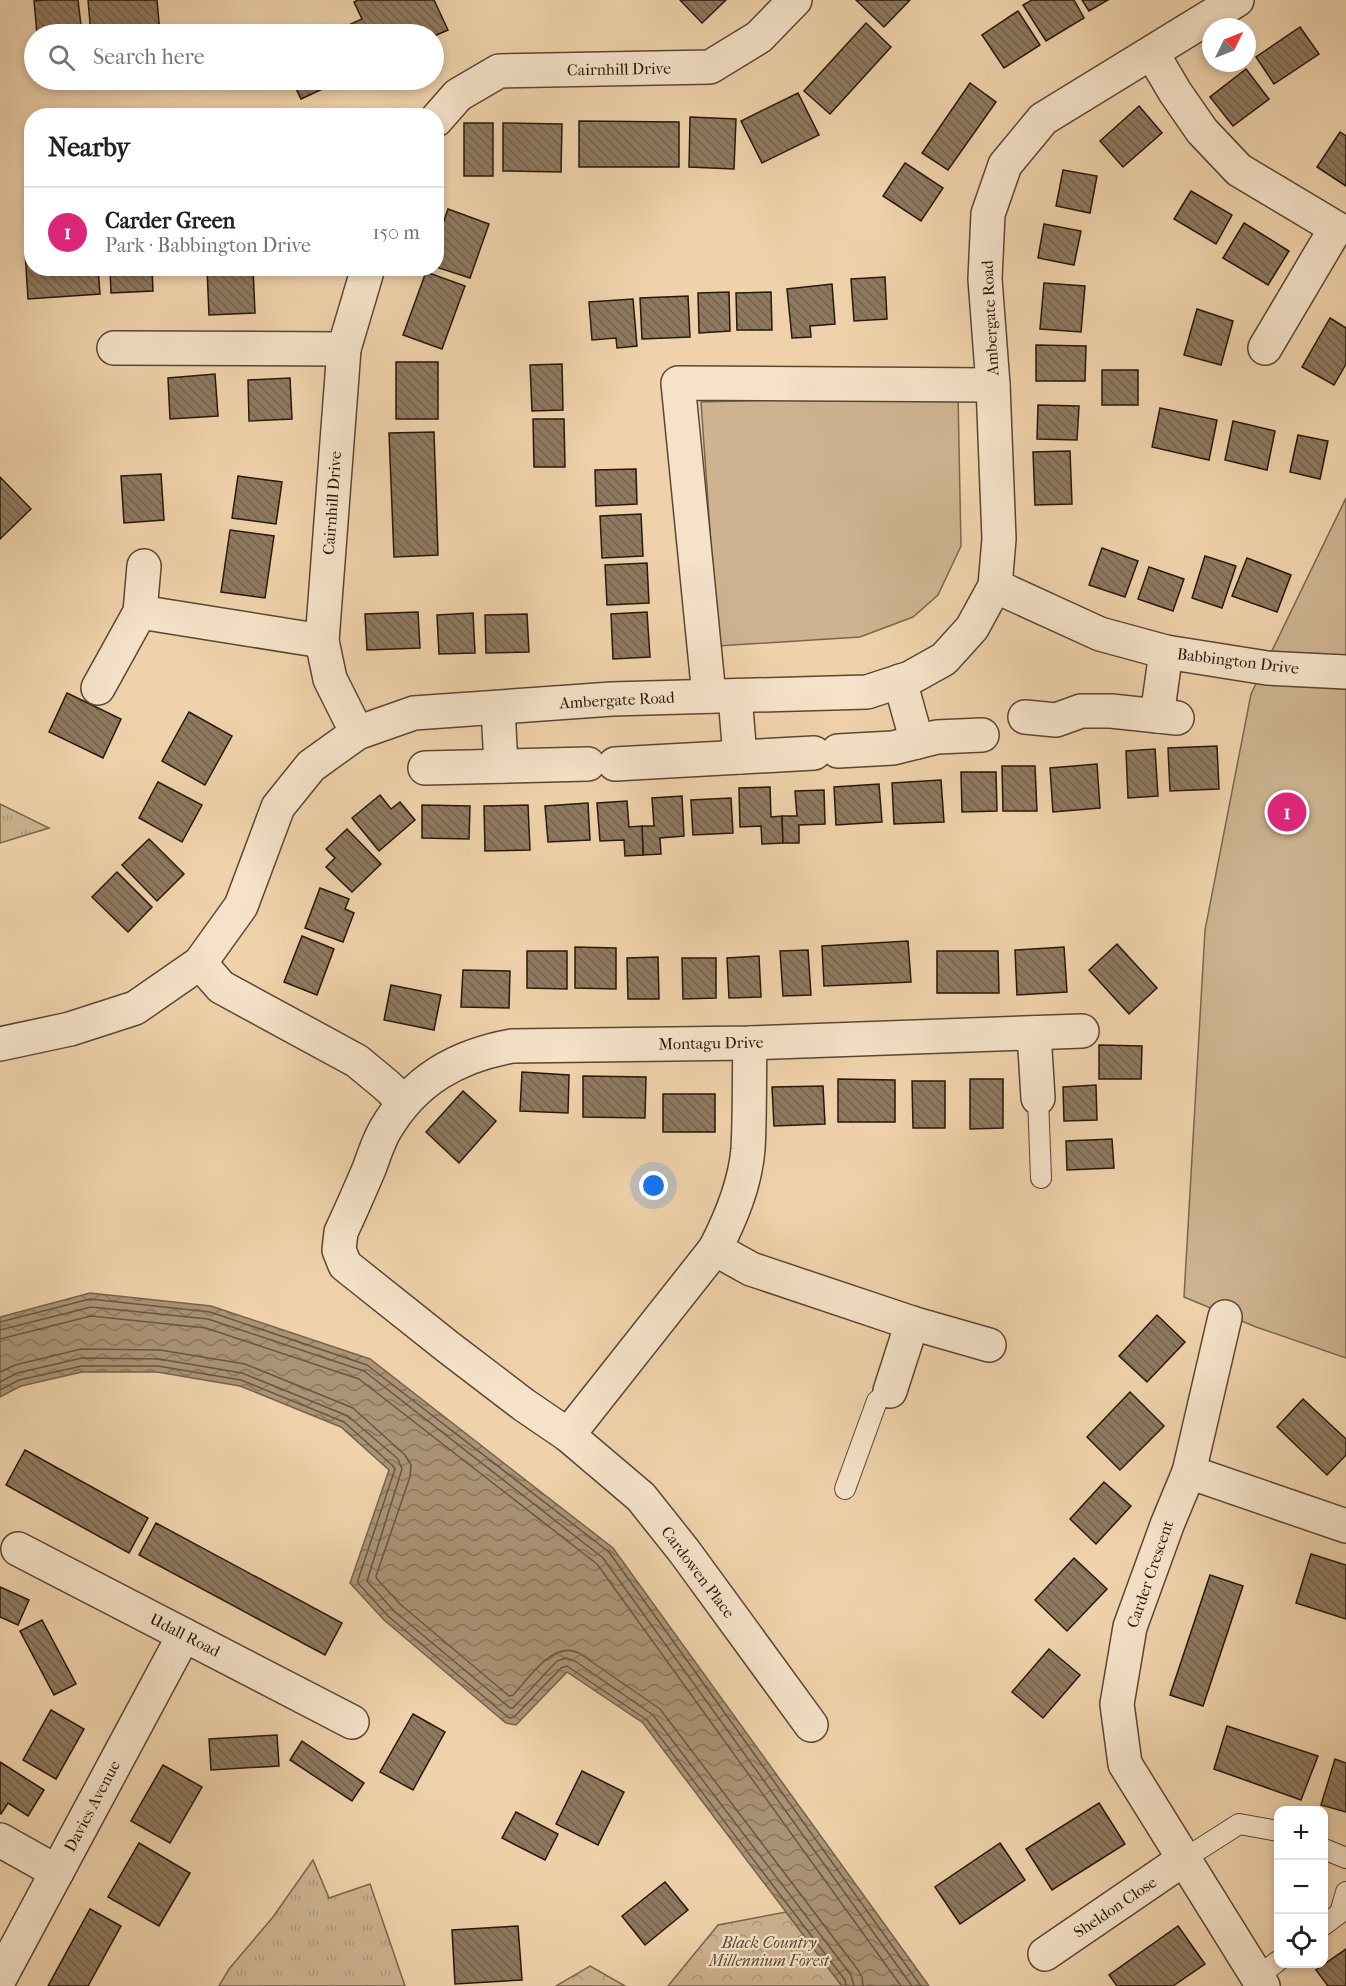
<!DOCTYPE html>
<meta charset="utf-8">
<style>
body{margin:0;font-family:"IM FELL French Canon",serif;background:#f6f6f6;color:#202124}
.controls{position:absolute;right:18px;bottom:18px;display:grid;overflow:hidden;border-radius:12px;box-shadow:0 3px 9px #0003}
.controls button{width:54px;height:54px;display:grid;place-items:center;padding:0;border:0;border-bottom:2px solid #e0e0e0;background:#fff;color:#202124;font:30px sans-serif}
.compass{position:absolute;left:1202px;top:18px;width:54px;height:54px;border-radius:50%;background:#fff;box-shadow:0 3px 9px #0003;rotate:47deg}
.you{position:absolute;left:654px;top:1186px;width:21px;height:21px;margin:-15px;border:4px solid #fff;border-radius:50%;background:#1a73e8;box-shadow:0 0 0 9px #1a73e833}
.badge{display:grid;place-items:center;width:39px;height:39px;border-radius:50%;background:#db2777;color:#fff;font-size:20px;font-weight:700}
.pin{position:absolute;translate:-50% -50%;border:3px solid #fff;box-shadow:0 2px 6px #0006}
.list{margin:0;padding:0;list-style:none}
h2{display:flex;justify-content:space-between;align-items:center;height:78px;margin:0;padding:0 24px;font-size:26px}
h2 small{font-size:20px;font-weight:400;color:#757577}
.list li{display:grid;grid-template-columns:39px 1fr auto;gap:18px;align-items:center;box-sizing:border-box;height:90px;padding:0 24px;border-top:2px solid #e0e0e0}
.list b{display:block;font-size:22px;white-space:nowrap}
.list p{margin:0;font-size:20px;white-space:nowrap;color:#757577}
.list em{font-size:20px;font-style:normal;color:#757577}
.icon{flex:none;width:33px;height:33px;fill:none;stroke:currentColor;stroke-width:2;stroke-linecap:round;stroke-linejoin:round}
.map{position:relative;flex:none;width:1346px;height:1986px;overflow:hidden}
.search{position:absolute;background:#fff;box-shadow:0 3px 9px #0003;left:24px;top:24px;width:420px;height:66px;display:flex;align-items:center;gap:15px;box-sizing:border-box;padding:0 21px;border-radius:33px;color:#757577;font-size:22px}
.panel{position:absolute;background:#fff;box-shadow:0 3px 9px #0003;left:24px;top:108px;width:420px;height:168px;border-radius:24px}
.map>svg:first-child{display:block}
.grass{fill:url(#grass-tufts);stroke:#7a664e;stroke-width:1.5}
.forest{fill:url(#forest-crowns);stroke:#7a664e;stroke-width:1.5}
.green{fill:#cdb390;stroke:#7a664e;stroke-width:1.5}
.water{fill:url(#water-waves);stroke:#76624b;stroke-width:1.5}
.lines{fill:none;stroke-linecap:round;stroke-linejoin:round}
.shore{stroke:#685641;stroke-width:1.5}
.building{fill:url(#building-back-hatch);stroke:#26190d;stroke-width:1.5}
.service-casing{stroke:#584734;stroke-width:22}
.minor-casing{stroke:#584734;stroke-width:36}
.tertiary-casing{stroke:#584734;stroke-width:36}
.service{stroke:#f5e2c8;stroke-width:20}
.minor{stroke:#f5e2c8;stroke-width:33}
.tertiary{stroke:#f5e2c8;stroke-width:33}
.labels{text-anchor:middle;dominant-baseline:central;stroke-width:4.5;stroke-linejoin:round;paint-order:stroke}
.street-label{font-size:16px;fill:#26190d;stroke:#f5e2c8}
.park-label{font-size:16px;font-style:italic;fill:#584734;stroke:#f5e2c8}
</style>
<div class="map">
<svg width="1346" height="1986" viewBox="0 0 1346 1986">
<defs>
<pattern id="grass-tufts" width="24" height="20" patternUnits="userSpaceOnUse" patternTransform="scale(1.5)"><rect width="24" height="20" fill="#cdb390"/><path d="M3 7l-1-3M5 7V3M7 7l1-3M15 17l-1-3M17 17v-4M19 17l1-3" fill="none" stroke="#b0997b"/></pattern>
<pattern id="forest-crowns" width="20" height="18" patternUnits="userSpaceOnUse" patternTransform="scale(1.5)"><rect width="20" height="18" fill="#cdb390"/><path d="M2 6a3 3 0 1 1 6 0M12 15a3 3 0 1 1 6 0" fill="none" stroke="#b0997b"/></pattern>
<pattern id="water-waves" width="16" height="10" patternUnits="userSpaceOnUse" patternTransform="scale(1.5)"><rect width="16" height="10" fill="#ab9375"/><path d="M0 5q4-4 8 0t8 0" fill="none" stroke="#8b775e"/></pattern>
<pattern id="building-back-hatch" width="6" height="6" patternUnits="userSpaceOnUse" patternTransform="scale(1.5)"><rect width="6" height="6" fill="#8f795f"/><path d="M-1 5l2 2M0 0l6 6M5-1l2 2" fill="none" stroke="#75624d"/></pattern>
</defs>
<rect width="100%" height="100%" fill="#efd2ab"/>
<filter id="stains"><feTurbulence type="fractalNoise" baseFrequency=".00333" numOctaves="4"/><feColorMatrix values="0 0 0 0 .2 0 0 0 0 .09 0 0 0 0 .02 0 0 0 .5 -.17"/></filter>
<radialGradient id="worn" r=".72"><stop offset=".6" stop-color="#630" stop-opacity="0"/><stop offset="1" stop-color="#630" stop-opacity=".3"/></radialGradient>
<g class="grass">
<path d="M0,804L49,828L0,843Z"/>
<path d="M313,1860L329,1898L370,1884L405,1986H219L229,1969L273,1917Z"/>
</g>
<g class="forest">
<path d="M786,1912L842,1986H668L718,1925Z"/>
<path d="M590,1966L625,1986H556Z"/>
</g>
<g class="green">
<path d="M958,395L961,546L938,595L913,617L860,637L718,646L701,402Z"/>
<path d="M1346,498V1358L1256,1327L1184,1297L1205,930L1251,694Z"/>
</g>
<path class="water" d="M90,1293L211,1306L370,1359L613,1548L929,1986H842L643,1723L567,1672L516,1725L506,1723L384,1620L350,1583L389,1470L341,1427L240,1386L157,1372H82L21,1386L0,1397V1317Z"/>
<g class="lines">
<g class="shore">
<path d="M0,1322L90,1299L210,1312L367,1365L609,1552L921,1986"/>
<path d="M0,1330L91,1307L208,1319L364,1371L603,1558L912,1986"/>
<path d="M0,1339L91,1316L206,1328L359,1379L597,1564L901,1986"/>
<path d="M0,1372L15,1365L81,1349L160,1350L245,1364L353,1408L405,1455L411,1465L410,1477L376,1576L377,1579L400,1604L509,1696L513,1695C529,1678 553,1640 579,1653L660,1709L858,1970L862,1977L863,1986"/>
<path d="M0,1382L17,1373L82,1358L159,1359L242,1373L348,1416L398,1459L402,1469L367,1581L394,1611L510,1708H513L557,1661L566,1658L575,1661L653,1715L851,1975L854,1986"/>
<path d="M0,1390L19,1380L82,1366H158L241,1380L344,1422L392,1465L395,1469L358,1580V1583L388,1616L509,1718L514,1717L561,1668L567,1666L647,1720L845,1980L846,1986"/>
</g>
</g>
<g class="building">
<path d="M46,0H78L82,34H37L34,1Z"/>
<path d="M88,0H157L160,34H91Z"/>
<path d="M358,0H434L448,30L434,36V34H329L362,19L354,2Z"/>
<path d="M680,0H726L702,23Z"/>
<path d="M856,0H910L884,27Z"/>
<path d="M1032,0H1074L1084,18L1046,41L1023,5Z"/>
<path d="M1082,0H1108L1089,11Z"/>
<path d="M1018,11L1040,45L1004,68L982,35Z"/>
<path d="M866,23L891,47L830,114L804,91Z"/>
<path d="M1300,27L1319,54L1274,84L1256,57Z"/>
<path d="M1246,69L1269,99L1233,126L1210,97Z"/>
<path d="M292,80H342L301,99Z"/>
<path d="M970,83L996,102L948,170L922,153Z"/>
<path d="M798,93L819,135L762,163L741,121Z"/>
<path d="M1139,106L1162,133L1123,167L1100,141Z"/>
<path d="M690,117L736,119L734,169L689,167Z"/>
<path d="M579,121L679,122V167H579Z"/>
<rect x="464" y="123" width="29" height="53"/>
<path d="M503,123L562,124L561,172L503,171Z"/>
<path d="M1340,132L1346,136V186L1317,167Z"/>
<path d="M905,163L943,188L921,221L883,196Z"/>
<path d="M1063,170L1097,176L1090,213L1056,206Z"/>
<path d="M1191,191L1232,215L1216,244L1174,219Z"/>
<path d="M448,209L489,224L470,278L436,267V243Z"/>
<path d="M1244,223L1289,251L1268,285L1223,258Z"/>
<path d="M1044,224L1081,231L1074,265L1038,258Z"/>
<path d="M25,251H32V268H98L100,294L28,299Z"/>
<path d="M110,268H152L153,291L111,293Z"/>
<path d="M207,268H253L255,313L209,315Z"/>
<path d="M426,272L465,286L442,349L403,335Z"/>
<path d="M885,277L887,319L854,321L851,279Z"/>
<path d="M1044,283L1085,286L1081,332L1040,329Z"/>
<path d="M832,284L835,324L810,326L811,337L792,338L787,289Z"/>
<path d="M729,292L730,331L699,333L698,293Z"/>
<path d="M771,292L772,330H737L736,293Z"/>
<path d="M688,296L690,337L642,339L640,298Z"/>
<path d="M633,299L637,346L617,348L616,338L592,340L589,302Z"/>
<path d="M1197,309L1233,321L1221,365L1184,355Z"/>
<path d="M1330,318L1346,328V364L1334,385L1302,367Z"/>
<path d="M1036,345L1086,346L1085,381H1036Z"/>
<rect x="396" y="362" width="42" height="57"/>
<path d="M562,364L563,410L532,411L530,365Z"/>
<rect x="1102" y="370" width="36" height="35"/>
<path d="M215,374L218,416L170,419L168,378Z"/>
<path d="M290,378L292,419L249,421L248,380Z"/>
<path d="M1038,405L1079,406L1077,440L1037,439Z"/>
<path d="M1160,408L1217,420L1209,460L1152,447Z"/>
<path d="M533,419H564L565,467H534Z"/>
<path d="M1233,421L1275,431L1267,470L1225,460Z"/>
<path d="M434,432L438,555L394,557L389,433Z"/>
<path d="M1298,435L1328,441L1320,479L1290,472Z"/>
<path d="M1070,451L1072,504L1035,505L1033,452Z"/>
<path d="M636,469L637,504L596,506L595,470Z"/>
<path d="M161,474L164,520L124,523L121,476Z"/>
<path d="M238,476L282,482L276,524L232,518Z"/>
<path d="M0,477L31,509L0,539Z"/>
<path d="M641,514L643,556L602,558L600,516Z"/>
<path d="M230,530L274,536L265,598L221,592Z"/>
<path d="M1102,548L1138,561L1125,597L1089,585Z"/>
<path d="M1205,556L1236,566L1222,608L1192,598Z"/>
<path d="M1247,558L1291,575L1277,612L1232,596Z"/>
<path d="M647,563L649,603L607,605L605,565Z"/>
<path d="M1149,567L1184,579L1173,611L1138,599Z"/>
<path d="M418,612L420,648L367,650L365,614Z"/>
<path d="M647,612L650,657L613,659L611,614Z"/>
<path d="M473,613L475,653L439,654L437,615Z"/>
<path d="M527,614L529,652L486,653L485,615Z"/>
<path d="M67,693L121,719L103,758L49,732Z"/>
<path d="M189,712L232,736L205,785L162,761Z"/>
<path d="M1217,746L1219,789L1170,791L1168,748Z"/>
<path d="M1155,749L1158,796L1128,798L1126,751Z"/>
<path d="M1097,764L1100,808L1053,812L1050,768Z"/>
<path d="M1002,766H1035L1037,811H1003Z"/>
<path d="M961,772H996L997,811L962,812Z"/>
<path d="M941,780L944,822L894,824L892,783Z"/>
<path d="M158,782L202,805L182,842L139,818Z"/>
<path d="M879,784L882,822L836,825L834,787Z"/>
<path d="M770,787L771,817L782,816L783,843L762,844L761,826L740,827L739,788Z"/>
<path d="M824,790L825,824L799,825V843H783L782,816H797L795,791Z"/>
<path d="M380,795L391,809L400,802L415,820L379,851L352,818Z"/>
<path d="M682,796L684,836L660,838L661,854L643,855L642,826H654L652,798Z"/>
<path d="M731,798L733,833L693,835L691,800Z"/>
<path d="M627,801L629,827L642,826L643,855L625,856L624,840L600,841L597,803Z"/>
<path d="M588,803L590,840L548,842L545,806Z"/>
<path d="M422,805L470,806L469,839L422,838Z"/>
<path d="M528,805L530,850L485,851L484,806Z"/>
<path d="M347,829L381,864L352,892L326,867L335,858L326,849Z"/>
<path d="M149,839L184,874L157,901L122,865Z"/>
<path d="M117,872L152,907L128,932L92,897Z"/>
<path d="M320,888L349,899L345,909L354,913L343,942L305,928Z"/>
<path d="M302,936L334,949L317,995L284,982Z"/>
<path d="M908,941L911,982L824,986L822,946Z"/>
<path d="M1117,944L1157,988L1129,1014L1089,970Z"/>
<path d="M575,947L616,948V989L575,988Z"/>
<path d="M1064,947L1067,992L1017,995L1015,950Z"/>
<path d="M808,950L811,995L783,996L780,951Z"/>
<path d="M527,951H567V989L527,988Z"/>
<path d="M937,951H998L999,993H937Z"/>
<path d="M759,956L761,997L729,998L727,958Z"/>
<path d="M658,957L659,999H628L627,958Z"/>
<path d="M682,958H716V998L683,999Z"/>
<path d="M463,970L510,971L509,1008L461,1007Z"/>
<path d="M391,985L441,995L434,1030L384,1020Z"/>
<path d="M1099,1045L1142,1046L1141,1079H1099Z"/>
<path d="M522,1072L569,1075L568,1113L520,1111Z"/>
<path d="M583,1076L646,1077L645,1118L583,1117Z"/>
<path d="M838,1079L895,1080V1122H838Z"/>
<path d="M970,1079H1003V1128L970,1129Z"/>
<path d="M912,1081H945V1128H913Z"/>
<path d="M1096,1085L1097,1120L1064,1121L1063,1087Z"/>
<path d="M823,1086L825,1124L774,1126L772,1087Z"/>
<path d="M463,1091L496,1121L459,1163L426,1132Z"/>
<rect x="663" y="1094" width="52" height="38"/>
<path d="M1112,1139L1114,1168L1067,1170L1066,1141Z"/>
<path d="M1157,1315L1185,1342L1147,1382L1119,1356Z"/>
<path d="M1130,1392L1164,1426L1120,1470L1087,1437Z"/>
<path d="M1303,1399L1346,1439V1455L1327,1475L1277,1427Z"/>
<path d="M25,1450L148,1518L129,1553L6,1485Z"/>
<path d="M1104,1482L1131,1506L1096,1544L1070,1519Z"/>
<path d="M156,1523L342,1623L325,1655L139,1555Z"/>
<path d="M1311,1554L1346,1565V1619L1296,1603Z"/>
<path d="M1074,1558L1107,1589L1067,1631L1035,1600Z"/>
<path d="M1210,1575L1243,1586L1203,1706L1170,1695Z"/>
<path d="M0,1587L29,1600L18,1625L0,1617Z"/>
<path d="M42,1620L76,1684L54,1695L20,1631Z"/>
<path d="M1049,1649L1080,1675L1043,1718L1012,1692Z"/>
<path d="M51,1710L84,1729L56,1779L23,1760Z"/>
<path d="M413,1714L445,1732L413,1790L380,1772Z"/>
<path d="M1227,1726L1318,1756L1301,1800L1214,1769Z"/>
<path d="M277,1735L279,1766L211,1770L209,1739Z"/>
<path d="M302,1741L364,1783L352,1801L290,1760Z"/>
<path d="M1335,1759L1346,1763V1812L1321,1805Z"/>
<path d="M0,1762L44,1790L28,1816L8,1803L1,1814L0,1813Z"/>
<path d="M163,1765L202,1787L170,1843L131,1821Z"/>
<path d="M582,1771L624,1792L598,1845L556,1824Z"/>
<path d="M1099,1803L1125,1844L1052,1890L1026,1849Z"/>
<path d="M516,1812L558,1834L545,1860L502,1838Z"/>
<path d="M139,1843L190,1873L159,1926L108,1897Z"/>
<path d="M1000,1843L1025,1880L960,1924L935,1887Z"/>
<path d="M665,1882L688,1910L645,1945L622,1916Z"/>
<path d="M90,1909L121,1926L88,1986H48Z"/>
<path d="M518,1926L522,1980L455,1984L452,1930Z"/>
<path d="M1178,1926L1205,1964L1173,1986H1117L1109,1975Z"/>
<path d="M1346,1949V1986H1328L1316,1970Z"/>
</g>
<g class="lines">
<g class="service-casing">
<g id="service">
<path d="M1038,1098L1041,1178"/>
<path d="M845,1489L877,1401L890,1391"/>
<path d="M1324,1849L1346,1858"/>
<path d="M1184,1859L1239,1824L1278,1831"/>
<path d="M1324,1925L1340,1913L1346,1892"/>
<path d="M1258,1977L1278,1961"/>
</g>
</g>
<g class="minor-casing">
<g id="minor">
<path d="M1152,53L1175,92L1202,131L1239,170L1336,228L1265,348"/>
<path d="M436,120L458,95L499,71L710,67L759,37L795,0"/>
<path d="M114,348L344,349"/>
<path d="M140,612L322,641"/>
<path d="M900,681L917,742"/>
<path d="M98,688L140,612L144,566"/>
<path d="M709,696L678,383L993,385"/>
<path d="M735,696L740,757"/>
<path d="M498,708L501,766"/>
<path d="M1157,716L1166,652"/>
<path d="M1025,717L1056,720L1081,711H1111L1177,718"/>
<path d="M357,733L330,679L322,641L344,349L368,268"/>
<path d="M838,751L893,748L937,737L982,735"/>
<path d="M615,764L814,753"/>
<path d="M425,768L588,764"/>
<path d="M200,963L221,987L357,1061L386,1085L404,1102"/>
<path d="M1034,1033L1038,1098"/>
<path d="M750,1043C749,1078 750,1114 748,1149C745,1185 731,1218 715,1249L751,1269L912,1323L989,1345"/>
<path d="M890,1391L912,1323"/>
<path d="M568,1435L715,1249"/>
<path d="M1189,1472L1225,1317"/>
<path d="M18,1549L352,1722"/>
<path d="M811,1725L684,1551L641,1497L568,1435L524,1405L448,1347L345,1265L339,1250L341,1232C351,1211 360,1190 369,1169C374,1156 378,1142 385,1130C414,1080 457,1056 512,1046L750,1043L1082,1031"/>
<path d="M0,1840L57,1872"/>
<path d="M1045,1954L1184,1859"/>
<path d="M0,1978L184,1635"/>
<path d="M1263,1986L1125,1764L1117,1704L1130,1627L1167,1525L1189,1472L1346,1526"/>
</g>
</g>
<g class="tertiary-casing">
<g id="tertiary">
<path d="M995,586L1100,634L1166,652L1267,668L1346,672"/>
<path d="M0,1044L70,1029L135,1008L200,963L241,906L278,807L311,766L357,733L414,713L612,699L867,692L910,678L944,659L972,628L995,586L999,539L993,385L985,279L988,214L1005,165L1043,119L1237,0"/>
</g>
</g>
<use href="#service" class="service"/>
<use href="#minor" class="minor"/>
<use href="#tertiary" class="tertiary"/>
</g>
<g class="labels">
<g class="street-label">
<text transform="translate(619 69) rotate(-1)">Cairnhill Drive</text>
<text transform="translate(990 318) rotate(-93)">Ambergate Road</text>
<text transform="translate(332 503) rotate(-86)">Cairnhill Drive</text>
<text transform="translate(1238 661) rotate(7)">Babbington Drive</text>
<text transform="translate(617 700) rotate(-3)">Ambergate Road</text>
<text transform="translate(711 1043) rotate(-1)">Montagu Drive</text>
<text transform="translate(698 1572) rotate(53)">Cardowen Place</text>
<text transform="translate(1150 1574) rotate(-71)">Carder Crescent</text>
<text transform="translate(185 1635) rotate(27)">Udall Road</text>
<text transform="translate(92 1806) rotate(-62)">Davies Avenue</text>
<text transform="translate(1115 1907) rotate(-34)">Sheldon Close</text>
</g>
<g class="park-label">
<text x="769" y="1942">Black Country<tspan x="769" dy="18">Millennium Forest</tspan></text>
</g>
</g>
<rect width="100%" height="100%" filter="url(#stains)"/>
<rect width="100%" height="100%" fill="url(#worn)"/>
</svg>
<div class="controls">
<button>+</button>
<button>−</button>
<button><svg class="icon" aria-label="locate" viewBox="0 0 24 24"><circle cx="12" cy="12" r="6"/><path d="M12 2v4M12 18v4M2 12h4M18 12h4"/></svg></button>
</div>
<svg class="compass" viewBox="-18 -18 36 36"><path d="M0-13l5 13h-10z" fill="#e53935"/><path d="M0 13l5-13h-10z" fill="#757577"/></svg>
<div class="you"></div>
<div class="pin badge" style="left:1287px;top:812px">1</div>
<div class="search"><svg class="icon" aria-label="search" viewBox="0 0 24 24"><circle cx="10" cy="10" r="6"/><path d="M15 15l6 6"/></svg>Search here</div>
<section class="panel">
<h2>Nearby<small></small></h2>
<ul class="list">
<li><span class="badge">1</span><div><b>Carder Green</b><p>Park · Babbington Drive</p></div><em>150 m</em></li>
</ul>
</section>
</div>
